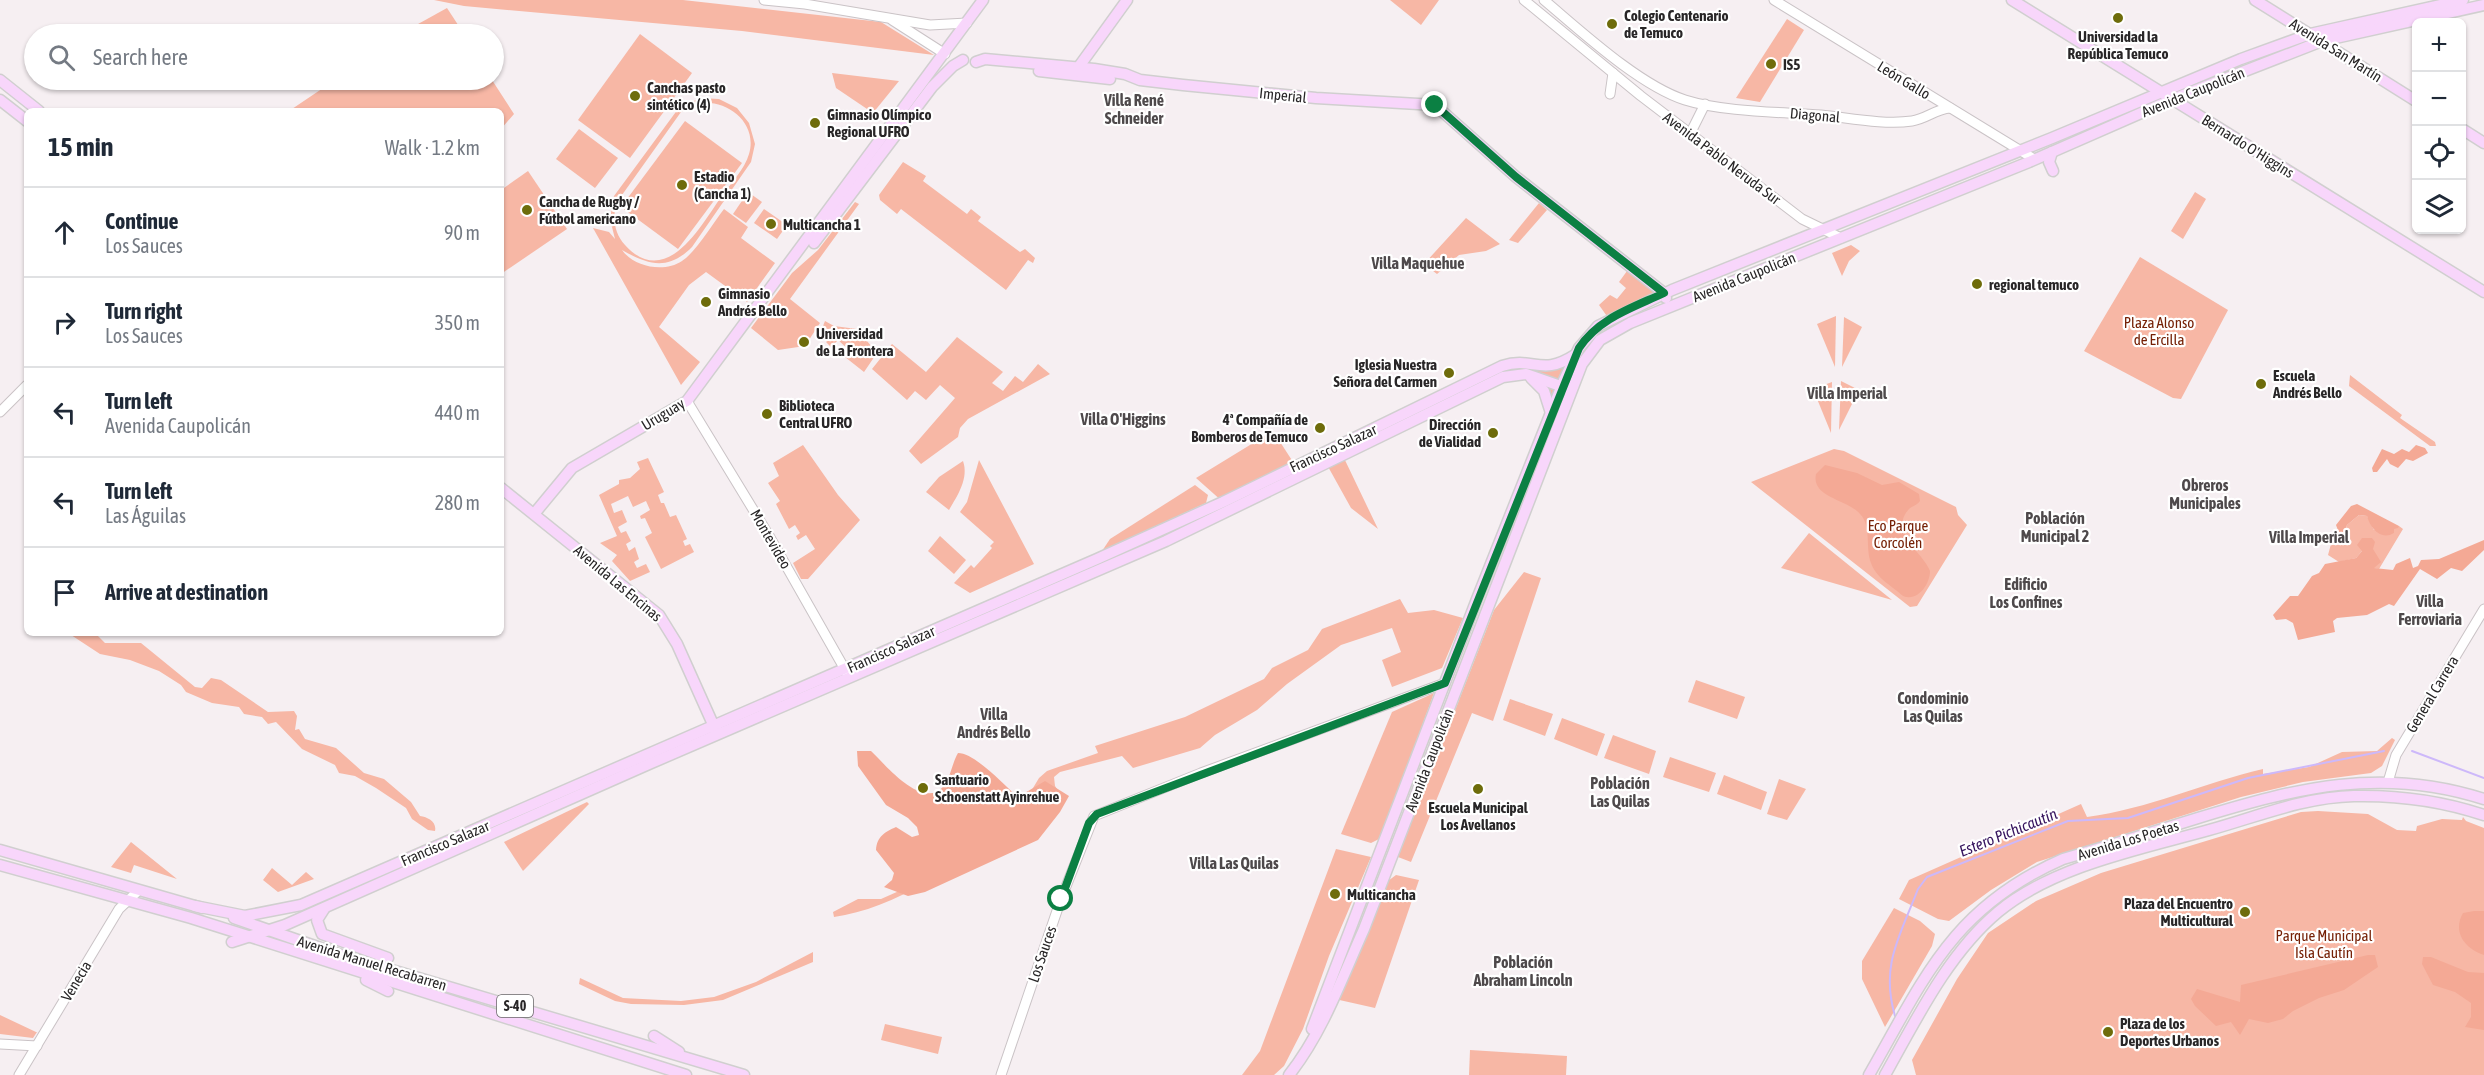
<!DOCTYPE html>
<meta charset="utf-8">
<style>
body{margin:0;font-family:"Asap Condensed",sans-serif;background:#f2f2f3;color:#1f2937}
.controls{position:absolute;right:18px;top:18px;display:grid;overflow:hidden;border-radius:9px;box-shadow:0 2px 4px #0004}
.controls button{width:54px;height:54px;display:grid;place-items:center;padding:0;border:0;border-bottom:2px solid #e0e1e3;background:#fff;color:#1f2937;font:30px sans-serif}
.stop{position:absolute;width:18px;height:18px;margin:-14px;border:4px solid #0b8043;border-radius:50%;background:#fff}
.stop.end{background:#0b8043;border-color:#fff;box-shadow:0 2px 6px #0008}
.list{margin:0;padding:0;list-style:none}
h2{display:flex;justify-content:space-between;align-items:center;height:78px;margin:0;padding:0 24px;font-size:26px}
h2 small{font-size:20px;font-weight:400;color:#747a83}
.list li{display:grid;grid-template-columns:39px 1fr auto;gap:18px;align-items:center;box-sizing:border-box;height:90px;padding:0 24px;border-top:2px solid #e0e1e3}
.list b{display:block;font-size:22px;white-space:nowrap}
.list p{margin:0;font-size:20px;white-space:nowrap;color:#747a83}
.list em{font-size:20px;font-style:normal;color:#747a83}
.icon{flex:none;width:33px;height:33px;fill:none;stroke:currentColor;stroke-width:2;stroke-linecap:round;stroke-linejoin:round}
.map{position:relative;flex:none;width:2484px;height:1075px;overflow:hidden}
.search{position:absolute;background:#fff;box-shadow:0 2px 4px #0004;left:24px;top:24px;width:480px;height:66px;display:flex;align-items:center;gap:15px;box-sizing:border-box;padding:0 21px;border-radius:33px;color:#747a83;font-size:22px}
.panel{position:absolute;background:#fff;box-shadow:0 2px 4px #0004;left:24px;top:108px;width:480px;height:528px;border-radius:9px}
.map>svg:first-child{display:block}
.green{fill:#f7b7a5;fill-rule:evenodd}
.forest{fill:#f4a995}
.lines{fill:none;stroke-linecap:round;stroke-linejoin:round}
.stream{stroke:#cdb8fa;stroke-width:2}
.minor-casing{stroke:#cac3c6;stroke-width:11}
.major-casing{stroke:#d0cfcf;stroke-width:13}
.minor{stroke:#fff;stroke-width:9}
.major{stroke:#f8d6fb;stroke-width:10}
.route{stroke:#0b8043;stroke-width:8}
.poi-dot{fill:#6e6c0b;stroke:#fff;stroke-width:2}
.labels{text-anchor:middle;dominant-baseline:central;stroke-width:4.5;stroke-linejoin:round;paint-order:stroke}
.shield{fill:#fff;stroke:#686768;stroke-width:1.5}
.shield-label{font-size:14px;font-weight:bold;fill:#282627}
.poi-label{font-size:15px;font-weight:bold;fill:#282627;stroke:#fff;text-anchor:start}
.street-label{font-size:15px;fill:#282627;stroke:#fff}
.park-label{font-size:15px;fill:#752005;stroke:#fff}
.neighbourhood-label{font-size:16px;font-weight:bold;fill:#4e494b;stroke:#fff}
.water-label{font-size:16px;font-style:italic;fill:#36145e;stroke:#fff}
</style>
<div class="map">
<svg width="2484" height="1075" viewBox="0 0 2484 1075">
<rect width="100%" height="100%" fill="#f6eff2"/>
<g class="green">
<path d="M434,0H683L881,22L934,55L742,31L464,6Z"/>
<path d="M1390,0H1439L1421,25Z"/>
<path d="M447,8L464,34H400Z"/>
<path d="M1787,19L1804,30L1760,102L1736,98Z"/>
<path d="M640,34L692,73L630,158L578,120Z"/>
<path d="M832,73L899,81L873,113L836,88Z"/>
<path d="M335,80H492L514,114L501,129V111H289Z"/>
<path d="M700,98L719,99L737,108L749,123L755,144L751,162L692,247C667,272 647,264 622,250C634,267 664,273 682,261C696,252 713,223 724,209L748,227L741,238L775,263L747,302L706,272L689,285L659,327L700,362L681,385L593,228L609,232L615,239L610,219L614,196L678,109ZM701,103C729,100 758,124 749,154C745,169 730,184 721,197C701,226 666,290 625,245C614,233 612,217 617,202L681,112Z"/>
<path d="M685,121L742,163L678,249L621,207Z"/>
<path d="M579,129L618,158L595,188L556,159Z"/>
<path d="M903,162L926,176L923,181L967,214L971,209L981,217L978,221L1020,252L1025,249L1035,258L1033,263L1028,260L1006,290L901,209L897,214L880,200L879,195Z"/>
<path d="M528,171L567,229L501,274V190Z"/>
<path d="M748,192L762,202L746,223L733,214Z"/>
<path d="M2195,192L2206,199L2183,239L2171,231Z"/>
<path d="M855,202L859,204L790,299L820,323L805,346L778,350L751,328L792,273L818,250Z"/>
<path d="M1539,203L1547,210L1518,243L1509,240Z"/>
<path d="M764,209L787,225L777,239L754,223Z"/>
<path d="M1466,218L1500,244L1486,251L1459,255L1437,274L1424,264Z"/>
<path d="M1851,245L1860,251L1849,261L1842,276L1832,253Z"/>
<path d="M2140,257L2228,310L2181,399L2173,398L2084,351Z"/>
<path d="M1630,267L1664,293L1609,319L1599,305L1610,295L1617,299L1626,288L1619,282Z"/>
<path d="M1836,316L1835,367L1817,324Z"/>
<path d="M1844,317L1862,327L1842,367Z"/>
<path d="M825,321L834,326L857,329L877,353L864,372L845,357L849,350L838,340L831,347L826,342L829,338L821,331Z"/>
<path d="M957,337L1003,372L992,383L1003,391L1015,376L1023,382L1038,364L1050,374L968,419L960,428L958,437L921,464L909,451L955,398L940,385L926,400L915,391L907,400L872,369L892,344L926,372Z"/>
<path d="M1575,355L1551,416L1540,385L1515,374L1343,456L1378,529L1351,508L1326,463L1223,502L1196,478L1273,431L1295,465L1502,366L1542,367Z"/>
<path d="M2350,375L2402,415L2400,418L2435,442L2436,446H2430L2349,386Z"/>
<path d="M1841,381L1859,390L1839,430Z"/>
<path d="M1832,382L1831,433L1813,389Z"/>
<path d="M803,445L838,495L860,520L808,579H801L793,563L815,549L806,535L798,540L796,536L800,533L795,525L789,529L776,504L780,501L768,483L779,476L773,463Z"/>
<path d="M1834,449L1844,451L1956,507L1958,515L1967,525L1917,606L1910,607L1751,482Z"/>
<path d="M648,458L664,492L658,495L661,503H664L670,517L676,515L687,539L683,541L685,546L690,544L694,552L661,569L645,537L652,533L645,518L641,519L640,516L650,510L646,501L633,507L628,496L611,504L614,513L622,510L627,522L618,527L621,533L626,531L631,541L626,544L629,551L635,547L639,559L634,562L637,568L646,564L650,572L630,581L612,561L617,555L600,543L617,536L599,495L619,484V480L630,478L640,469L637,462Z"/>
<path d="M979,460L1034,564L970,593L954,583L971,565L974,568L992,548L990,546L994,542L960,512L967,502Z"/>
<path d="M963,461C969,478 958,495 949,510L926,492L939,477Z"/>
<path d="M1195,485L1208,495L1206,503L1102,551L1110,539Z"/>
<path d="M2359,515L2367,516L2374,530L2399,526L2403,529L2379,569L2373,568L2362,551L2356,558L2339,562L2328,555L2331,544L2340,545L2347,525Z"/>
<path d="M1809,533L1892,600L1781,568Z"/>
<path d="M940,536L966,560L954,574L928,551Z"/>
<path d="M1524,572L1541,578L1493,721L1472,713L1411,862L1398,857L1494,610Z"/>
<path d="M1400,599L1408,613L1434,610L1463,618L1442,668L1392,687L1382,660L1401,652L1392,628L1341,645L1287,684L1257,710L1215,735L1200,748L1133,768L1122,756L1060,772L1054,777L1055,786L1061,795C997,837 909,907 834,917L833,912L858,899H881L908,887L1027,798L1039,778L1047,771L1098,753L1095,746L1185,717L1264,679L1272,668L1308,650L1322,629Z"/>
<path d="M68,633H95L105,643H141L195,687L202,688L211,678L221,680L268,712L294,711L297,716L295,730L299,729L305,739L336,748L364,773L384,779L411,802L420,816C428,817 437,822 435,831L428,830L412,819L406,808L376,788L355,776L339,773L335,765L302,749L276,722L268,724L262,717L244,714L239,707L212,703L186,692L181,685L159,671L130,660L100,654Z"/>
<path d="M1696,680L1745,697L1737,719L1688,702Z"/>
<path d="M1434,693L1381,838L1371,843L1341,834L1392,712Z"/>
<path d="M1510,699L1553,714L1545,736L1503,720Z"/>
<path d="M1562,718L1605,734L1597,756L1554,739Z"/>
<path d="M1613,735L1656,751L1649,774L1604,758Z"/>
<path d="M2392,738L2395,740L2382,766L2371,773L2303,782L2241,797L2037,862L1991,890L1949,921L1938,919L1899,899L1909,880L2081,804L2087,817C2148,809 2203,783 2263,769V774L2309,767L2342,752L2377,751Z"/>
<path d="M1670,757L1716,773L1709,792L1663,777Z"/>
<path d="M1724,775L1767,792L1761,810L1717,794Z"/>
<path d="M1779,779L1806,789L1787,820L1767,814Z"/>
<path d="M587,802L589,804L523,871L504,842Z"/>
<path d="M2318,811L2368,814L2397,830L2416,831L2417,826L2442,819L2462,820L2463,817L2466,821L2484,828V1075H1916L1912,1060L1957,979L1988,933L2036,901L2101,873L2301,812Z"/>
<path d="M131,842L177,879L134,865L131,873L111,867Z"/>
<path d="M1336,849L1371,857L1329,956L1303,1029L1284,1066L1274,1075H1242L1260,1051Z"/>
<path d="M272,868L292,885L306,872L314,879L278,892L263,880Z"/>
<path d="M1396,875L1419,880L1375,1008L1335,999L1388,881Z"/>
<path d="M1894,908L1920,921L1935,934L1932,946L1885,1027L1862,979V961Z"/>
<path d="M813,952V962L723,1000L684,1005L631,1004L615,1001L579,984L580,978L623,998L681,1001L714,997L756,982Z"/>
<path d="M0,1015L36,1032H37L33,1038L0,1034Z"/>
<path d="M885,1024L942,1037L938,1054L881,1040Z"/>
<path d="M1470,1050L1567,1056L1566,1075H1469Z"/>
</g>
<g class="forest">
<path d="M2416,445L2425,448L2428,453L2413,461L2406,459L2398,468L2390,464L2387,459L2377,472H2373L2372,468L2382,449L2394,454L2402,449L2409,452Z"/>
<path d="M1825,465L1857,473L1882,485L1899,482L1919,494L1920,501C1916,506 1912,506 1909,509C1888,532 1923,552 1930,571C1930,584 1918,602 1903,596C1892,586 1876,578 1871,563C1865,548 1872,526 1860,514C1847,499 1811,498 1816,474Z"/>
<path d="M2357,504L2399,526L2398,528L2394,529V533C2381,541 2370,528 2367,516L2359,515L2347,525L2340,545L2331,544L2339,533L2336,525L2351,506Z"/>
<path d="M2362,538H2372L2375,542L2373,549L2381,562L2374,568L2393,570L2396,564L2410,558L2413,568L2418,566L2421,560L2439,559L2484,540V550L2462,571L2451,568L2437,579L2420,569L2394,606L2389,604L2367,615L2337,618L2333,621L2335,632L2298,640L2293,623L2286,619L2276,620L2273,615L2290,596H2298L2312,576L2319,573L2325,564L2356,558L2362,551L2357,545Z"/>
<path d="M857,751H871C884,763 921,810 943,787C950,780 952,763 958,753C975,753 1004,785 1018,797L1045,781L1069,796L1060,812L1038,840L925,892L908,896L884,887L892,880L894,873L876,850C877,836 885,832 896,827L912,837L919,835L917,827L908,818L886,805L858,766Z"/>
<path d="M2474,911H2484V955C2465,949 2452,932 2463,913Z"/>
<path d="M2368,955H2375L2378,967L2344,990L2319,998L2293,1011L2283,1019L2268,1023L2249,1019L2240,1035L2231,1022L2216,1026L2195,1006L2191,999L2197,989L2240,1002L2241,985Z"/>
<path d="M2423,957H2431L2468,972L2484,973V1030L2465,1027L2471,1017V1003L2455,992L2433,985L2422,964Z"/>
</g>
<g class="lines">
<g class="stream">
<path d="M2412,751L2484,778"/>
<path d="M1895,1016C1880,965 1900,936 1918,889L1927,877L2068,821L2128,818L2248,778L2384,751"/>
</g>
<g class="minor-casing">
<g id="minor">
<path d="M764,0L805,4L930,25L967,23"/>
<path d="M1524,0L1641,96L1802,219L1841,238"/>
<path d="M1544,0C1582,32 1639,85 1685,100C1723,112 1781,112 1821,115C1850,118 1884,125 1912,121C1926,119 1936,109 1950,108"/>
<path d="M1774,0L2034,159"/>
<path d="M892,20L945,54"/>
<path d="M1610,94L1613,73"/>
<path d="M1690,134L1705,104"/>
<path d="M687,401L768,534L847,673"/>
<path d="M0,412L27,385"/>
<path d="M2388,782L2396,755L2484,609"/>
<path d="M0,1044L37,1046"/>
<path d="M19,1075L119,909L138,891"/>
<path d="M1001,1075L1061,899L1094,816L1201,773L1445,683"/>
</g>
</g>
<g class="major-casing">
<g id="major">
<path d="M2012,0L2484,292"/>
<path d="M2255,0L2416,101"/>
<path d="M976,62L985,59L1094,69L1125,74L1140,80L1183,85L1316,98L1435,105L1516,177L1664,293L1666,298"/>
<path d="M1039,71L1110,79"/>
<path d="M1075,72L1127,0"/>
<path d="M0,80L39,111"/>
<path d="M0,100L27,121"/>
<path d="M2462,129L2484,143"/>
<path d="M2052,152L2049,162L2053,171"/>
<path d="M814,243L932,87L953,66L963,60"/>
<path d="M1531,378L1544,391L1551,413"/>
<path d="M501,488L659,615L677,644L716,731"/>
<path d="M534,514L572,468L687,401L983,0"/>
<path d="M0,850L202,908"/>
<path d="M0,865L191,918L686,1075"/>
<path d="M195,906L245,916L301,905L1097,559L1223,502L1502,366C1534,356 1541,377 1575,355"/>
<path d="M324,909L317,920L322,934L388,958"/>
<path d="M234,918L338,954L744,1075"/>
<path d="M232,942L285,925L649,764L1166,541L1503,377L1526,374L1569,389"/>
<path d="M366,980L388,991"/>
<path d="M1312,1029L1477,599L1564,380L1579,348L1598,326L1672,290L2052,138L2241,59L2310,34L2463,0"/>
<path d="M654,1036L679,1052"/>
<path d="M1289,1075C1323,1032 1342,978 1364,929L1582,364L1600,340L1630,323L2029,162L2173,99L2322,41L2484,5"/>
<path d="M1869,1075C1925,977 1953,907 2063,859C2108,846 2153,832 2198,818C2296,788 2382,766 2484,799"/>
<path d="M1885,1075C1917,1018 1948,954 1998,912C2053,866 2141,849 2209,830C2256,817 2304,797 2354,796C2398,795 2442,801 2484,815"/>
</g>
</g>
<use href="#minor" class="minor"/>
<use href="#major" class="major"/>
</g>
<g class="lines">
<path class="route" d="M1061,899L1089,823L1097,814L1445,683L1579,348C1599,318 1632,308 1664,293L1516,177L1435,105"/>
</g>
<g class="poi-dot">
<circle cx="2118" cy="18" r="6"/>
<circle cx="1612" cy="24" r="6"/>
<circle cx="1771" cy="64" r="6"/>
<circle cx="635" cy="96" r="6"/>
<circle cx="815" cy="123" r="6"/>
<circle cx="682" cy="185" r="6"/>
<circle cx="527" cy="210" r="6"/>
<circle cx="771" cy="224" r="6"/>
<circle cx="1977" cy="284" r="6"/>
<circle cx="706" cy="302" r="6"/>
<circle cx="804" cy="342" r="6"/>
<circle cx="1449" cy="373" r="6"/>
<circle cx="2261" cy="384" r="6"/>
<circle cx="767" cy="414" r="6"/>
<circle cx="1320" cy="428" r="6"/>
<circle cx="1493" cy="433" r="6"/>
<circle cx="923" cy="788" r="6"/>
<circle cx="1478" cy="789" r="6"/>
<circle cx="1335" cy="894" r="6"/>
<circle cx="2245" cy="912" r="6"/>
<circle cx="2108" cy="1032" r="6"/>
</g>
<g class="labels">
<rect class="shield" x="497" y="995" width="36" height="22" rx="4.5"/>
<g class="shield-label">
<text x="515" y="1006">S-40</text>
</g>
<g class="poi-label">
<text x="1624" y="15">Colegio Centenario<tspan x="1624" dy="17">de Temuco</tspan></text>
<text x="2118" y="36" text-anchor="middle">Universidad la<tspan x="2118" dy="17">República Temuco</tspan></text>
<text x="1783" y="64">IS5</text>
<text x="647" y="87">Canchas pasto<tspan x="647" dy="17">sintético (4)</tspan></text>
<text x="827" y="114">Gimnasio Olímpico<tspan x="827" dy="17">Regional UFRO</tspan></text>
<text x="694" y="176">Estadio<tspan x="694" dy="17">(Cancha 1)</tspan></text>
<text x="539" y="201">Cancha de Rugby /<tspan x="539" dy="17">Fútbol americano</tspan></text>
<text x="783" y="224">Multicancha 1</text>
<text x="1989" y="284">regional temuco</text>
<text x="718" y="293">Gimnasio<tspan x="718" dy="17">Andrés Bello</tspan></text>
<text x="816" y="333">Universidad<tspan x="816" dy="17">de La Frontera</tspan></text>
<text x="1437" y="364" text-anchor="end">Iglesia Nuestra<tspan x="1437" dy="17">Señora del Carmen</tspan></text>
<text x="2273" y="375">Escuela<tspan x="2273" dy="17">Andrés Bello</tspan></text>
<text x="779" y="405">Biblioteca<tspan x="779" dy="17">Central UFRO</tspan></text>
<text x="1308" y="419" text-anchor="end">4ª Compañía de<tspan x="1308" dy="17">Bomberos de Temuco</tspan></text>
<text x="1481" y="424" text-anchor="end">Dirección<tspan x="1481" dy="17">de Vialidad</tspan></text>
<text x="935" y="779">Santuario<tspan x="935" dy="17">Schoenstatt Ayinrehue</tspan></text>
<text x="1478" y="807" text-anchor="middle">Escuela Municipal<tspan x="1478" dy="17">Los Avellanos</tspan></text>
<text x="1347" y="894">Multicancha</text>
<text x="2233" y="903" text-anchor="end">Plaza del Encuentro<tspan x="2233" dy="17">Multicultural</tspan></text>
<text x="2120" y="1023">Plaza de los<tspan x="2120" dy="17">Deportes Urbanos</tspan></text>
</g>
<g class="street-label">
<text transform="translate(2336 50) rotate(32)">Avenida San Martín</text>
<text transform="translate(1904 80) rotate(31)">León Gallo</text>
<text transform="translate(2193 92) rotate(-22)">Avenida Caupolicán</text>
<text transform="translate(1283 95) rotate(6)">Imperial</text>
<text transform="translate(1815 115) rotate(5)">Diagonal</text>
<text transform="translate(2248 146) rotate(32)">Bernardo O'Higgins</text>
<text transform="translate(1722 158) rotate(37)">Avenida Pablo Neruda Sur</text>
<text transform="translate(1744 277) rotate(-22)">Avenida Caupolicán</text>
<text transform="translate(663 414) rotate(-31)">Uruguay</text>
<text transform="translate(1333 448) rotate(-25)">Francisco Salazar</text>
<text transform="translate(771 539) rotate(60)">Montevideo</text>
<text transform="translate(618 583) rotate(40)">Avenida Las Encinas</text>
<text transform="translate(891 649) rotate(-24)">Francisco Salazar</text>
<text transform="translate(2432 694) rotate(-59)">General Carrera</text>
<text transform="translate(1429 760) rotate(-69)">Avenida Caupolicán</text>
<text transform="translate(2128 840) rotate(-17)">Avenida Los Poetas</text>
<text transform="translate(445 843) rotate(-23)">Francisco Salazar</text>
<text transform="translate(1042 954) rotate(-71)">Los Sauces</text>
<text transform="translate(372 963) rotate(17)">Avenida Manuel Recabarren</text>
<text transform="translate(76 981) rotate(-59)">Venecia</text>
</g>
<g class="park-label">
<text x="2159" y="322">Plaza Alonso<tspan x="2159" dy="17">de Ercilla</tspan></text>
<text x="1898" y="525">Eco Parque<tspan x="1898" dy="17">Corcolén</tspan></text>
<text x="2324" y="935">Parque Municipal<tspan x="2324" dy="17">Isla Cautín</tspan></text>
</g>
<g class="neighbourhood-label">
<text x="1134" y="100">Villa René<tspan x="1134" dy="18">Schneider</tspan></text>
<text x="1418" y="263">Villa Maquehue</text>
<text x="1847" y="393">Villa Imperial</text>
<text x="1123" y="419">Villa O'Higgins</text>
<text x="2205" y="485">Obreros<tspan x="2205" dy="18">Municipales</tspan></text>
<text x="2055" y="518">Población<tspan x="2055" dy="18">Municipal 2</tspan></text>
<text x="2309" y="537">Villa Imperial</text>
<text x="2026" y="584">Edificio<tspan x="2026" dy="18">Los Confines</tspan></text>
<text x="2430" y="601">Villa<tspan x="2430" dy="18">Ferroviaria</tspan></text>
<text x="1933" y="698">Condominio<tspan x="1933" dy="18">Las Quilas</tspan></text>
<text x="994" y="714">Villa<tspan x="994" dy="18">Andrés Bello</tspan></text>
<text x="1620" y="783">Población<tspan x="1620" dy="18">Las Quilas</tspan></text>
<text x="1234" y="863">Villa Las Quilas</text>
<text x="1523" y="962">Población<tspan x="1523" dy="18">Abraham Lincoln</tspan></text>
</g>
<g class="water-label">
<text transform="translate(2008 832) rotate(-22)">Estero Pichicautín</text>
</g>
</g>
</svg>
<div class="controls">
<button>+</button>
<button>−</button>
<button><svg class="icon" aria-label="locate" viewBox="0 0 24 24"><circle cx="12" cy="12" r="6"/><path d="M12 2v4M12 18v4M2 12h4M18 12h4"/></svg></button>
<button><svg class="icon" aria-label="layers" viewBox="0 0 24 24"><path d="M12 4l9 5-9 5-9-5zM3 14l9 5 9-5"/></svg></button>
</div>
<div class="stop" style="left:1061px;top:899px"></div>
<div class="stop end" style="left:1435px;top:105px"></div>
<div class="search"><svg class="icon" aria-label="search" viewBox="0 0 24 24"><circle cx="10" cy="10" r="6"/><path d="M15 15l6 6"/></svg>Search here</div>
<section class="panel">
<h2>15 min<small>Walk · 1.2 km</small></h2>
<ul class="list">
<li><svg class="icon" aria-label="ahead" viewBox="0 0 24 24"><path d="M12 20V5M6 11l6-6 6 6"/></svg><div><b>Continue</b><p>Los Sauces</p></div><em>90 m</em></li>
<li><svg class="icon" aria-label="right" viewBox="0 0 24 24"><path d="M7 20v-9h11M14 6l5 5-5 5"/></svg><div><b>Turn right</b><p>Los Sauces</p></div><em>350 m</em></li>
<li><svg class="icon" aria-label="left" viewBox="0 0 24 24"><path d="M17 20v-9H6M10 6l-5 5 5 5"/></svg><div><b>Turn left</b><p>Avenida Caupolicán</p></div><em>440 m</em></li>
<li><svg class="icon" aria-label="left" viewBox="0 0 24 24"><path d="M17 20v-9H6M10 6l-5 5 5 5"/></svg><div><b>Turn left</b><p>Las Águilas</p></div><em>280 m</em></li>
<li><svg class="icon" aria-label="arrive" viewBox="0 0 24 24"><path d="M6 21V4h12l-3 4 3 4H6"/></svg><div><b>Arrive at destination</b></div></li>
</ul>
</section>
</div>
